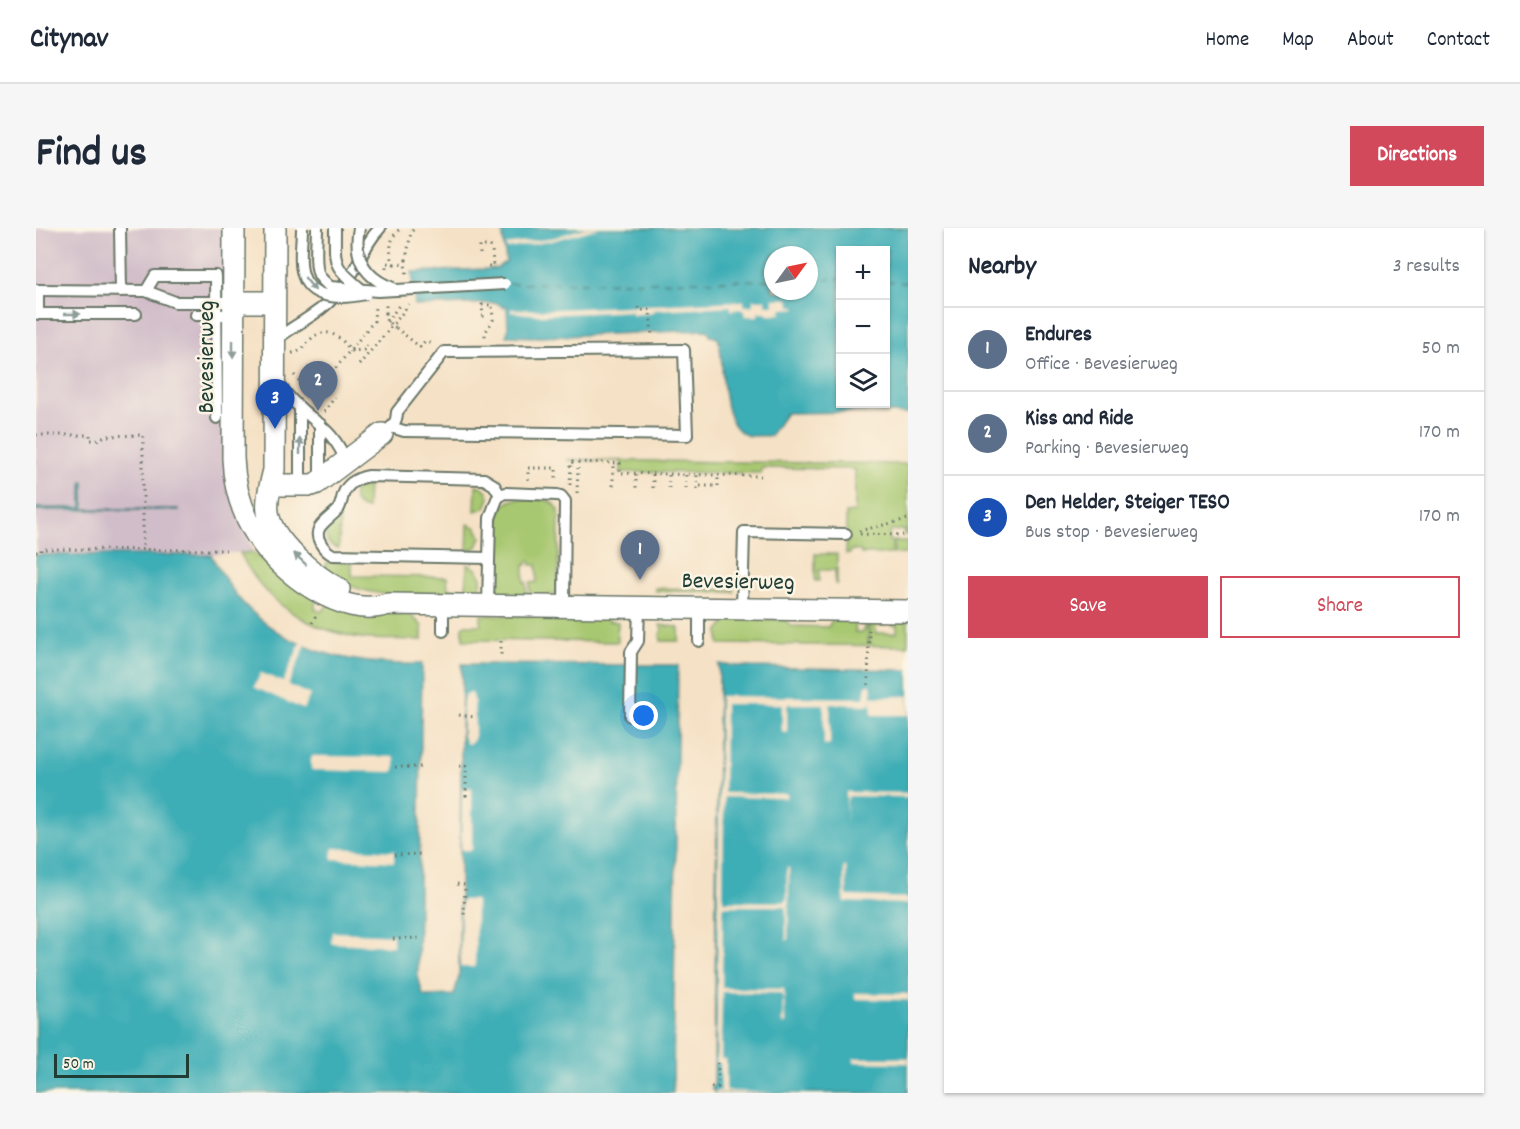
<!DOCTYPE html>
<meta charset="utf-8">
<style>
body{margin:0;font-family:Dekko,sans-serif;background:#f6f6f7;color:#1f2937}
.controls{position:absolute;right:18px;top:18px;display:grid;overflow:hidden;border-radius:0px;box-shadow:0 2px 4px #0004}
.controls button{width:54px;height:54px;display:grid;place-items:center;padding:0;border:0;border-bottom:2px solid #e0e1e3;background:#fff;color:#1f2937;font:30px sans-serif}
.compass{position:absolute;left:728px;top:18px;width:54px;height:54px;border-radius:50%;background:#fff;box-shadow:0 2px 4px #0004;rotate:57deg}
.scale{position:absolute;left:18px;bottom:15px;width:135px;box-sizing:border-box;padding-left:6px;border:3px solid #1f3d34;border-top:0;font-size:16px;line-height:21px;white-space:nowrap;color:#1f3d34;-webkit-text-stroke:4px #fcf5e5;paint-order:stroke}
.you{position:absolute;left:608px;top:488px;width:21px;height:21px;margin:-15px;border:4px solid #fff;border-radius:50%;background:#1a73e8;box-shadow:0 0 0 9px #1a73e833}
.badge{display:grid;place-items:center;width:39px;height:39px;border-radius:50%;background:#d1495b;color:#fff;font-size:20px;font-weight:700}
.pin{position:absolute;translate:-50% -50px;filter:drop-shadow(0 2px 3px #0008)}
.pin::after{content:'';position:absolute;top:32px;width:21px;height:18px;background:inherit;clip-path:polygon(0 0,100% 0,50% 100%)}
.list{margin:0;padding:0;list-style:none}
h2{display:flex;justify-content:space-between;align-items:center;height:78px;margin:0;padding:0 24px;font-size:26px}
h2 small{font-size:20px;font-weight:400;color:#747a83}
.list li{display:grid;grid-template-columns:39px 1fr auto;gap:18px;align-items:center;box-sizing:border-box;height:84px;padding:0 24px;border-top:2px solid #e0e1e3}
.list b{display:block;font-size:22px;white-space:nowrap}
.list p{margin:0;font-size:20px;white-space:nowrap;color:#747a83}
.list em{font-size:20px;font-style:normal;color:#747a83}
.actions{display:flex;gap:12px;padding:18px 24px}
.actions a{flex:1;padding:14px 0;border:2px solid #d1495b;border-radius:0px;text-align:center;font-size:21px;color:#d1495b}
.actions .main{background:#d1495b;color:#fff}
.icon{flex:none;width:33px;height:33px;fill:none;stroke:currentColor;stroke-width:2;stroke-linecap:round;stroke-linejoin:round}
.map{position:relative;flex:none;width:872px;height:865px;overflow:hidden;border-radius:0px}
header{display:flex;align-items:center;gap:36px;box-sizing:border-box;height:84px;padding:0 30px;background:#fff;border-bottom:2px solid #e0e1e3}
header strong{font-size:28px}
nav{display:flex;gap:33px;margin-inline-start:auto;font-size:21px}
.intro{display:flex;align-items:center;justify-content:space-between;box-sizing:border-box;height:144px;padding:0 36px}
h1{margin:0;font-size:42px}
.button{padding:15px 27px;border-radius:0px;background:#d1495b;color:#fff;font-size:21px;font-weight:700}
main{display:flex;gap:36px;padding:0 36px}
aside{flex:1;background:#fff;border-radius:0px;box-shadow:0 2px 4px #0004}
.map>svg:first-child{display:block}
.industrial{fill:#d1bdc9}
.green{fill:#a7c76f;stroke:#638252;stroke-width:1.5}
.water{fill:#3cadb6;stroke:#2e7575;stroke-width:1.5;fill-rule:evenodd}
.pier{fill:#f5e1c5}
.lines{fill:none;stroke-linecap:round;stroke-linejoin:round}
.ferry{stroke:#285f5b;stroke-width:1.5;stroke-dasharray:8 6;stroke-linecap:butt}
.service-casing{stroke:#6a7667;stroke-width:14}
.minor-casing{stroke:#6a7667;stroke-width:24}
.path{stroke:#6a7667;stroke-width:3;stroke-dasharray:1.5 4.5;stroke-linecap:butt}
.service{stroke:#fff;stroke-width:10}
.minor{stroke:#fff;stroke-width:21}
.service-bridge-casing{stroke:#6a7667;stroke-width:14;stroke-linecap:butt}
.path-bridge{stroke:#6a7667;stroke-width:3;stroke-dasharray:1.5 4.5;stroke-linecap:butt}
.service-bridge{stroke:#fff;stroke-width:10}
.oneway{fill:#8f9e9a}
.labels{text-anchor:middle;dominant-baseline:central;stroke-width:5;stroke-linejoin:round;paint-order:stroke}
.street-label{font-size:24px;fill:#1f3d34;stroke:#fcf5e5}
</style>
<header>
<strong>Citynav</strong>
<nav><a>Home</a><a>Map</a><a>About</a><a>Contact</a></nav>
</header>
<div class="intro"><h1>Find us</h1><a class="button">Directions</a></div>
<main>
<div class="map">
<svg width="872" height="865" viewBox="0 0 872 865">
<rect width="100%" height="100%" fill="#fcf5e5"/>
<filter id="ink" filterUnits="userSpaceOnUse"><feTurbulence type="fractalNoise" baseFrequency=".0167" numOctaves="2"/><feDisplacementMap in="SourceGraphic" scale="12" xChannelSelector="R" yChannelSelector="G"/><feConvolveMatrix kernelMatrix="1 2 1 2 8 2 1 2 1" color-interpolation-filters="sRGB"/></filter>
<filter id="wash" filterUnits="userSpaceOnUse"><feTurbulence type="fractalNoise" baseFrequency=".008" numOctaves="4" result="noise"/><feDisplacementMap in="SourceGraphic" scale="24" xChannelSelector="R" yChannelSelector="G"/><feGaussianBlur stdDeviation="1.35" result="paint"/><feColorMatrix in="noise" values="0 0 0 0 0 0 0 0 0 0 0 0 0 0 0 0 0 1.4 0 .05"/><feComposite in="paint" operator="in"/></filter>
<g filter="url(#wash)">
<rect width="100%" height="100%" fill="#f5e1c5"/>
<path class="industrial" d="M0,0H192L200,280L218,325H192V326L175,327H0Z"/>
<g class="green">
<path d="M531,232L872,236V301H871V307H868V302L854,303L853,313H856V326H825V323L815,322L814,326H810V285L819,284V241L725,240V245L585,244V233Z"/>
<path d="M332,254L331,281C313,278 313,257 332,254Z"/>
<path d="M440,257C448,258 452,262 453,270L449,280L439,283Z"/>
<path d="M480,271C494,271 515,267 523,282L522,363L519,367L494,368V355L501,354V337H495L494,333H491V337H488V354H490L491,368H467L460,361L462,288C466,278 469,274 480,271Z"/>
<path d="M298,294H304L303,320C288,318 285,302 298,294Z"/>
<path d="M432,296L441,300L445,309L441,319L431,323Z"/>
<rect x="858" y="313" width="14" height="13"/>
<path d="M227,324L280,370L279,381L285,384L293,376L375,387L386,398V412C369,411 351,412 334,411C277,405 229,377 204,325H218L221,329Z"/>
<path d="M779,326H801V356H799V342H783V353H779Z"/>
<path d="M292,334H316V348L411,349L412,361H430L431,336C448,341 451,360 434,367L348,366C322,363 307,356 286,342Z"/>
<path d="M619,360L698,362V364L619,363Z"/>
<path d="M445,387L572,389V393L582,394V400L581,401L582,414L427,412V399L429,397H445Z"/>
<path d="M695,390L748,391L755,398L792,399L797,391L832,392V399H828L827,395H820L819,404L827,405V401H832V415H834L835,392H849V397H840V405H861V398L856,397V393H872V418L683,416V402Z"/>
<path d="M624,397L641,399L643,401V413H625L624,407L626,402Z"/>
</g>
<g class="water">
<path d="M466,0H872V186L833,184L750,185L734,208C727,207 716,209 710,207C681,194 690,136 682,110L674,108L673,104L670,102L504,109L470,108L472,102L471,79L470,78L468,80L461,75L379,78L376,44L449,41L461,40L467,35L468,36L470,34ZM804,22H850V176H804ZM737,27H773V63H737Z"/>
<path d="M46,254H48V281H143V282H0V280H46Z"/>
<path d="M0,327H175C186,346 198,368 215,383C263,428 323,437 386,436L382,748L387,767L389,768L418,767L423,748L426,436L642,437L637,865H0Z"/>
<path d="M683,436L714,439L872,442V865H678V862H676V857H678Z"/>
</g>
<g class="pier">
<path d="M549,0H563L515,13L471,21L470,17L513,11Z"/>
<path d="M737,71H753L754,78H759L761,80L745,81V86H731V84H722V88H709L708,81L695,82V78L617,82V85L596,87V83L503,87L475,84V81L504,82L708,73V78L717,77V72H729V77H737Z"/>
<path d="M265,414L270,416L252,457L274,467L267,481L218,459L225,445L247,454Z"/>
<path d="M830,457H835L836,469L872,468V487H836L835,470L834,477L794,476V517H788V476H751V505L746,504V476H689L688,565L751,566V570L688,569L687,673L749,674L751,669V640H753L752,712H750V684L749,678H687L686,760L748,761L749,796H746L747,770L745,765L686,764L685,831H690V863L741,865H679V863H685L684,835H680V855L684,468L828,470Z"/>
<path d="M432,465H436L438,471L439,508L437,513L432,516L430,515L427,508V473L428,469Z"/>
<path d="M277,528L357,529L359,531V542L356,544L276,542L275,540V530Z"/>
<path d="M426,560H436V621L435,622H426L425,620Z"/>
<path d="M810,564L872,565V569L813,568L811,573V597Z"/>
<path d="M297,620L358,623V634L296,631Z"/>
<path d="M808,639H810L811,668L872,670V676L808,674Z"/>
<path d="M426,672H439L440,674L439,738L437,739H425L424,737L425,674Z"/>
<path d="M296,704L357,707V718L295,715Z"/>
<path d="M819,765L872,766V772L819,771Z"/>
<path d="M818,830H872V835L818,834Z"/>
</g>
<g class="lines">
<g class="ferry">
<path d="M773,52L804,51"/>
<path d="M850,53L872,55"/>
<path d="M473,56L737,52"/>
</g>
</g>
</g>
<g filter="url(#ink)">
<g class="lines">
<g class="service-casing">
<g id="service">
<path d="M84,0L85,63"/>
<path d="M0,62L110,63L139,74H197L191,87H160"/>
<path d="M2,62V86H100"/>
<path d="M110,63L119,48H180L181,190"/>
<path d="M240,112C258,96 281,88 297,70C304,63 311,53 317,44C326,28 331,13 344,0"/>
<path d="M241,154C247,162 253,170 260,176C282,197 299,204 310,234"/>
<path d="M264,180V257"/>
<path d="M284,196V253"/>
<path d="M346,206C355,202 361,194 361,184L408,124L648,122L651,207L368,203L355,199"/>
<path d="M453,330L297,327C291,324 287,320 284,314C275,298 295,291 303,280C305,276 306,271 307,267C311,255 322,250 333,248L448,251L458,257L464,267"/>
<path d="M452,377L454,290L461,271L466,266L470,265L521,267L525,268L529,273L528,378"/>
<path d="M706,381L708,304L810,306"/>
<path d="M407,403V377"/>
<path d="M663,413V380"/>
<path d="M594,488L595,424L602,413L603,379"/>
</g>
</g>
<g class="minor-casing">
<g id="minor">
<path d="M198,0L197,230C198,257 206,285 221,308C244,344 307,392 352,376L872,383"/>
<path d="M239,0L238,242C235,255 230,270 232,284C235,313 279,348 303,361"/>
<path d="M197,74H238"/>
<path d="M235,257H276L281,255L346,206"/>
</g>
</g>
<g class="path">
<path d="M444,26V18H454L456,20L457,38H450"/>
<path d="M355,31C354,18 354,9 365,0"/>
<path d="M370,32L375,4L379,0"/>
<path d="M358,36H369"/>
<path d="M603,79V82H614L616,109"/>
<path d="M350,85V75"/>
<path d="M446,88H447L446,77H456L457,92L449,105V111"/>
<path d="M360,100L384,119L389,113L396,115"/>
<path d="M315,123L328,122L331,117"/>
<path d="M256,125C268,123 267,118 275,111C291,97 305,109 315,123"/>
<path d="M323,137C340,116 358,97 373,76"/>
<path d="M258,147L277,168"/>
<path d="M277,168L338,93L339,78"/>
<path d="M288,184L299,169"/>
<path d="M0,207H54V212H61L69,208L107,207V321"/>
<path d="M600,246V260"/>
<path d="M633,247V260"/>
<path d="M650,247V260"/>
<path d="M492,252V240H520V254"/>
<path d="M534,257L535,234L584,235V245L725,248"/>
<path d="M577,258V235"/>
<path d="M664,258H682V247"/>
<path d="M617,260V247"/>
<path d="M661,261V247"/>
<path d="M541,265L542,240"/>
<path d="M823,303L872,291"/>
<path d="M824,306L867,307"/>
<path d="M0,324H5V321L190,322"/>
<path d="M276,395L281,385"/>
<path d="M465,413V430"/>
<path d="M832,457L833,402"/>
<path d="M423,487L438,489"/>
<path d="M423,538H430V570"/>
<path d="M359,539H387"/>
<path d="M358,627L386,626"/>
<path d="M421,656L429,657L428,687"/>
<path d="M357,711L385,710"/>
<path d="M675,859H682V835"/>
</g>
<use href="#service" class="service"/>
<use href="#minor" class="minor"/>
<g class="service-bridge-casing">
<g id="service-bridge">
<path d="M266,0C266,14 263,30 266,43C272,73 306,71 330,66"/>
<path d="M281,0C281,13 278,36 283,47C285,51 290,55 294,59L342,63L469,56"/>
<path d="M299,0C299,37 296,37 325,61"/>
<path d="M323,0C317,30 329,50 357,60"/>
</g>
</g>
<g class="path-bridge">
<path d="M370,32L369,36L371,48"/>
<path d="M350,40V35L358,36"/>
<path d="M350,85V93L360,100"/>
<path d="M351,94L364,76"/>
</g>
<use href="#service-bridge" class="service-bridge"/>
</g>
<defs><path id="oneway-solid" d="M-6-.8H1V-3.2L6.5 0L1 3.2V.8H-6Z" transform="scale(1.5)"/></defs>
<g class="oneway">
<use href="#oneway-solid" transform="translate(274 56) rotate(51)"/>
<use href="#oneway-solid" transform="translate(36 86)"/>
<use href="#oneway-solid" transform="translate(197 121) rotate(90)"/>
<use href="#oneway-solid" transform="translate(264 218) rotate(-90)"/>
<use href="#oneway-solid" transform="translate(264 331) rotate(-137)"/>
</g>
</g>
<g class="labels">
<g class="street-label">
<text transform="translate(172 129) rotate(-90)">Bevesierweg</text>
<text transform="translate(702 355) rotate(1)">Bevesierweg</text>
</g>
</g>
</svg>
<div class="controls">
<button>+</button>
<button>−</button>
<button><svg class="icon" aria-label="layers" viewBox="0 0 24 24"><path d="M12 4l9 5-9 5-9-5zM3 14l9 5 9-5"/></svg></button>
</div>
<svg class="compass" viewBox="-18 -18 36 36"><path d="M0-13l5 13h-10z" fill="#e53935"/><path d="M0 13l5-13h-10z" fill="#747a83"/></svg>
<div class="scale">50 m</div>
<div class="you"></div>
<div class="pin badge" style="left:604px;top:352px;background:#5c6f8a">1</div>
<div class="pin badge" style="left:282px;top:183px;background:#5c6f8a">2</div>
<div class="pin badge" style="left:239px;top:201px;background:#1a4fb4">3</div>
</div>
<aside>
<h2>Nearby<small>3 results</small></h2>
<ul class="list">
<li><span class="badge" style="background:#5c6f8a">1</span><div><b>Endures</b><p>Office · Bevesierweg</p></div><em>50 m</em></li>
<li><span class="badge" style="background:#5c6f8a">2</span><div><b>Kiss and Ride</b><p>Parking · Bevesierweg</p></div><em>170 m</em></li>
<li><span class="badge" style="background:#1a4fb4">3</span><div><b>Den Helder, Steiger TESO</b><p>Bus stop · Bevesierweg</p></div><em>170 m</em></li>
</ul>
<div class="actions"><a class="main">Save</a><a>Share</a></div>
</aside>
</main>
